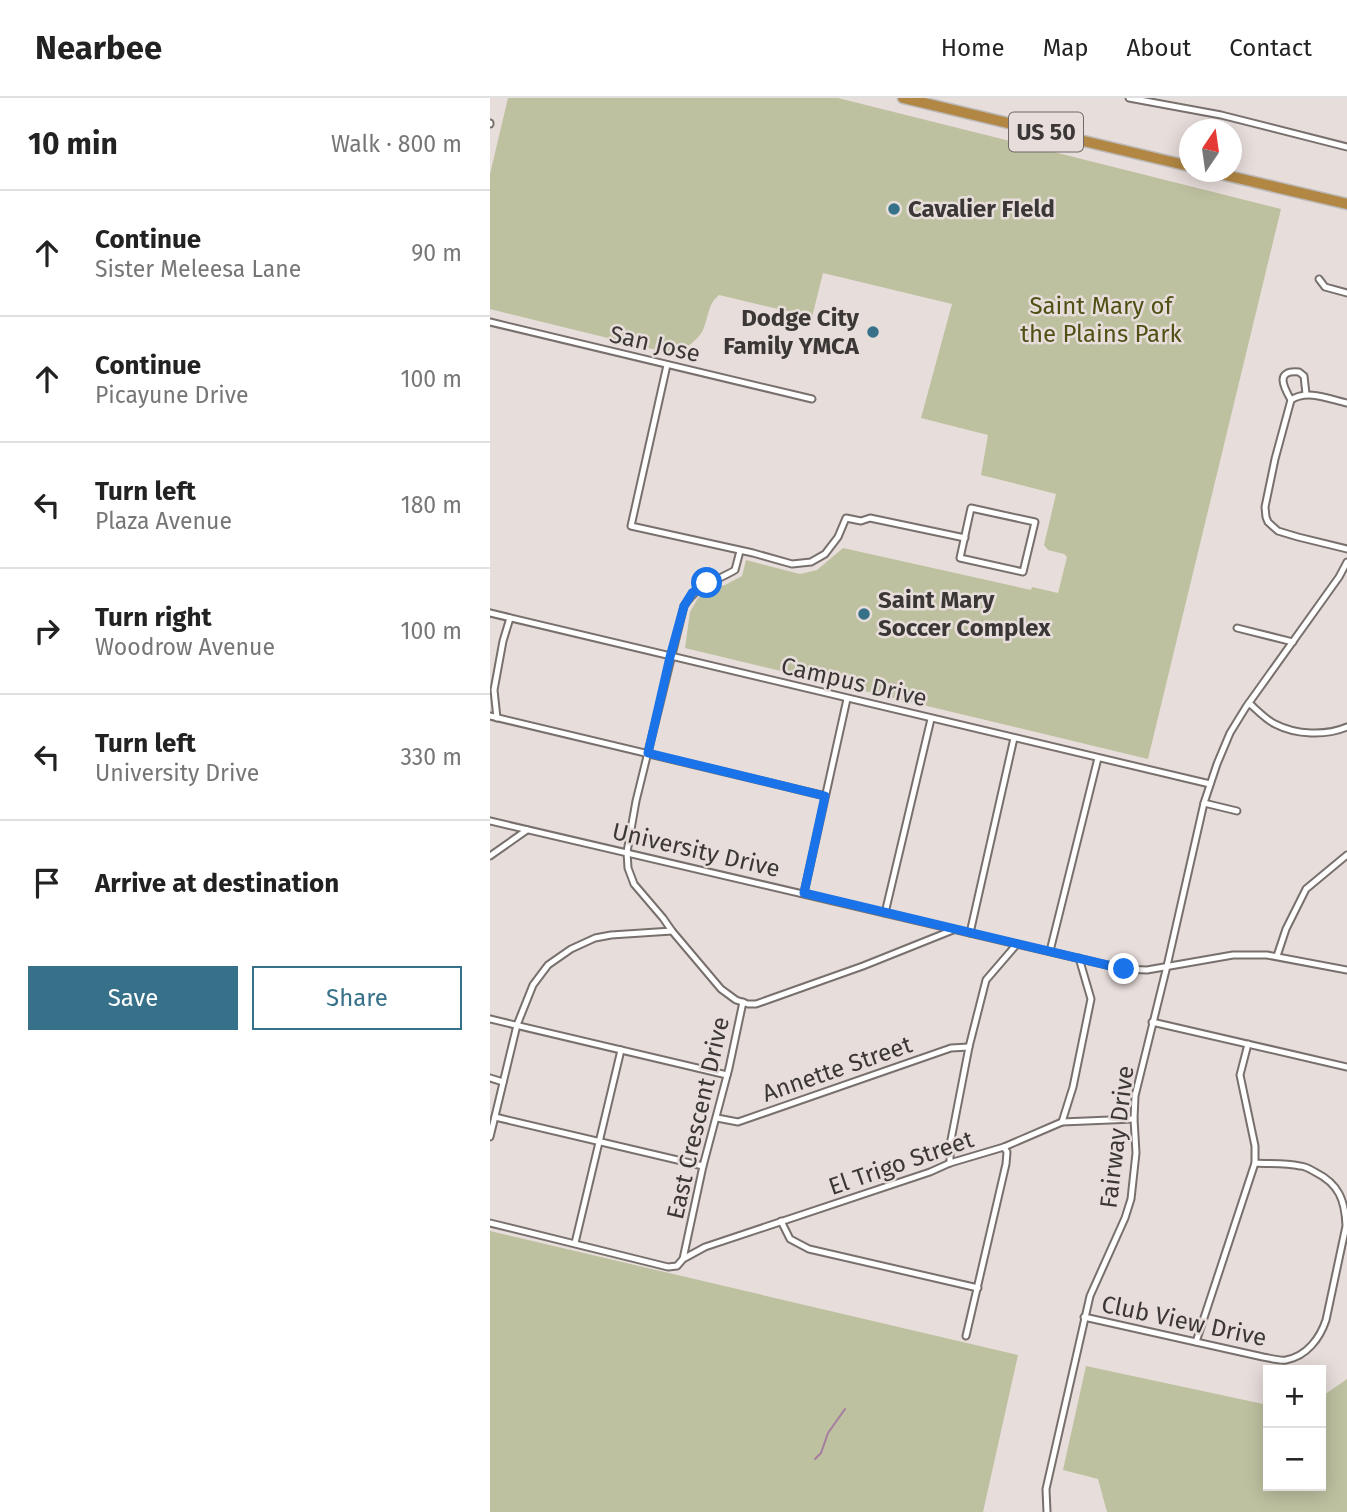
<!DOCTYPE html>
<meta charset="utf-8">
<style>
body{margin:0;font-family:"Fira Sans",sans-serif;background:#f2f2f2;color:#222}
.controls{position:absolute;right:21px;bottom:21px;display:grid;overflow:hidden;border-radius:0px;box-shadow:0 4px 18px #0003}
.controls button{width:63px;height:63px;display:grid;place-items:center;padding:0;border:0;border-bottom:2px solid #e0e0e0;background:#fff;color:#222;font:35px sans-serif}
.compass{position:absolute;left:689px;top:21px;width:63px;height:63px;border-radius:50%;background:#fff;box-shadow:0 4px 18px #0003;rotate:13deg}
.stop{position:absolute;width:21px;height:21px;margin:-16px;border:5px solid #1a73e8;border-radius:50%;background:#fff}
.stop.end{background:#1a73e8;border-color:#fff;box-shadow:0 2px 7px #0008}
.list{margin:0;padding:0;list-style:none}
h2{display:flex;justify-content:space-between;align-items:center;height:91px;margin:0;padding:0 28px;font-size:30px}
h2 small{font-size:23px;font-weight:400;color:#767676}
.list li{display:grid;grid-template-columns:46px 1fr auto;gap:21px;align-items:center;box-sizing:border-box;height:126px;padding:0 28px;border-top:2px solid #e0e0e0}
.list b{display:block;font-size:26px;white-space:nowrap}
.list p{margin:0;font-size:23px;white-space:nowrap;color:#767676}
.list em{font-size:23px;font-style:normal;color:#767676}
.actions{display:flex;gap:14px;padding:21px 28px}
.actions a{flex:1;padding:16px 0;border:2px solid #367189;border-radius:0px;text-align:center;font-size:24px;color:#367189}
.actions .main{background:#367189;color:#fff}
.icon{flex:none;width:38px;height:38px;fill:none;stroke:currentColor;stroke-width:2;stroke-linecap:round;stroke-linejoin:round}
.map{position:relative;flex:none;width:857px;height:1414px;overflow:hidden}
header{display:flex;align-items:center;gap:42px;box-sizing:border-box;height:98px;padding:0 35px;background:#fff;border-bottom:2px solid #e0e0e0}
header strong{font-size:33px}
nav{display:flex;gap:38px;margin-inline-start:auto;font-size:24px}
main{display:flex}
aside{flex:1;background:#fff}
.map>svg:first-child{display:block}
.green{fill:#bec1a0}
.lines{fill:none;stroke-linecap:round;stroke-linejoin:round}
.stream{stroke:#a67c9f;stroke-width:2}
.street-casing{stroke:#78706d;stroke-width:9}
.highway-casing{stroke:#bcbbbb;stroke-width:13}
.street{stroke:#fff;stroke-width:5}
.highway{stroke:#b28744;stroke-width:10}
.route{stroke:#1a73e8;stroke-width:9}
.poi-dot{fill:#367189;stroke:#e7ddda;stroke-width:2.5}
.labels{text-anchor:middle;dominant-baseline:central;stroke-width:5;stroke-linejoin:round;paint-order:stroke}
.shield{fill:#e7ddda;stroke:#6f6967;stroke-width:2}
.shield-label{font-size:23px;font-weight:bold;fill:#3b3736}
.poi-label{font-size:24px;font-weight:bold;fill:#3b3736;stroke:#e7ddda;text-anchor:start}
.park-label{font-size:24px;fill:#4f5114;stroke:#e7ddda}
.street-label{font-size:24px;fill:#3b3736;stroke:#e7ddda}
</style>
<header>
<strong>Nearbee</strong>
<nav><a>Home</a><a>Map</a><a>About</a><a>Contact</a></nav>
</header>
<main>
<aside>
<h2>10 min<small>Walk · 800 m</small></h2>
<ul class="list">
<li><svg class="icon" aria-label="ahead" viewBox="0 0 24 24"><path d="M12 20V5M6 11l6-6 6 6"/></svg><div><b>Continue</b><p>Sister Meleesa Lane</p></div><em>90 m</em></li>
<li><svg class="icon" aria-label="ahead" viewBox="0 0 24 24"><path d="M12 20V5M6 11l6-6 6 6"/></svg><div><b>Continue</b><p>Picayune Drive</p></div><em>100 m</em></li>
<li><svg class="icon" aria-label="left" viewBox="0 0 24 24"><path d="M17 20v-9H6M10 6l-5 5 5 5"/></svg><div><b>Turn left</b><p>Plaza Avenue</p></div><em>180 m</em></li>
<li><svg class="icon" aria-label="right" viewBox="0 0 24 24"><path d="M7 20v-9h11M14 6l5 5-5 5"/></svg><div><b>Turn right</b><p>Woodrow Avenue</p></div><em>100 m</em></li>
<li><svg class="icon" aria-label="left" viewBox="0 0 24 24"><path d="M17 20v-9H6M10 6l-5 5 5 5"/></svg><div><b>Turn left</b><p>University Drive</p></div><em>330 m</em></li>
<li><svg class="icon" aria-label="arrive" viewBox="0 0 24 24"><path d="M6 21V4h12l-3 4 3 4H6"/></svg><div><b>Arrive at destination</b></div></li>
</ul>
<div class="actions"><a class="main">Save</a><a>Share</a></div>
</aside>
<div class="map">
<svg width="857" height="1414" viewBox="0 0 857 1414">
<rect width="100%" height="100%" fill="#e7ddda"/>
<g class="green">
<path d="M18,0H348L791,111L658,661L195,550L200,514L208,500L221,491L235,487L252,478L256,462L310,476L327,472L353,450L541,492L542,489L568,495L577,459L574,456L558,452L554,447L566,396L491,377L498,337L431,320L462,206L333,175L322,219L229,197C217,207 219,219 213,232C207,244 194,251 183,256L0,211V76Z"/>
<path d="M0,1133L528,1257L493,1414H0Z"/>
<path d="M596,1268L778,1307V1388H831V1299L857,1281V1414H617L608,1381L573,1372Z"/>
</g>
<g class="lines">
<path class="stream" d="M325,1361L331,1355L338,1335L355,1311"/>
<g class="street-casing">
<g id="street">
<path d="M639,0L731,17L857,49"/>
<path d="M0,26V25"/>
<path d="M829,181L835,189L857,195"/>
<path d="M0,224L322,301"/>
<path d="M177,267L141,428L263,455L302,466L321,464L335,456L348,439L356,420L371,423L380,420L475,440"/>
<path d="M801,302C793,288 785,272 809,274L814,278L816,296"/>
<path d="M857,305C839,301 817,291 801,302L785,361L775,409L776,419L778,424L788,433L808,439L857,451"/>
<path d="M481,410L545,424L533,474L470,460Z"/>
<path d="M250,453L245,472C223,485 209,485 194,508L146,703L137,754L138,770L144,786L173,820L182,833L231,891L246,902L258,906H266L373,868L463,832"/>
<path d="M0,515L720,686"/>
<path d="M747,530L803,544"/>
<path d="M759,605C767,612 776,622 785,626C806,637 836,638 857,629"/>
<path d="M0,618L335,698"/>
<path d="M7,620L4,592L13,543L20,520"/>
<path d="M714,705L747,713"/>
<path d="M0,723L634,871L657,872L743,857H777L857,872"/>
<path d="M0,758L37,732"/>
<path d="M314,795L357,601"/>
<path d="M395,815L441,621"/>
<path d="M480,835L524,640"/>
<path d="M560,853L608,660"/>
<path d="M787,858L796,831L816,791L857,757"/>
<path d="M0,921L237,977"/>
<path d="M662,924L857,969"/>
<path d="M0,980L13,984"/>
<path d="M5,1019L213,1068"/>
<path d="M227,1020L248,1024L461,950L479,949"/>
<path d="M572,1024L583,989L601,901L589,860"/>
<path d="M0,1039L27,927L43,887L58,867L81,851L105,840L121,837L182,833"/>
<path d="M460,1065V1047L479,949L496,882L527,846"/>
<path d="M291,1123L300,1141L319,1151L488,1190"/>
<path d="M0,1125L178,1169L187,1168L193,1161L215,1149L440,1074L460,1065L514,1049L572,1024L644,1021"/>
<path d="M85,1145L131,952"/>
<path d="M193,1161L213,1068L239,970L253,904"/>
<path d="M594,1219L773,1259C780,1260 789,1263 796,1262C817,1258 830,1240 836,1222L856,1128C855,1102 849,1086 825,1074C820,1071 815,1068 810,1068C795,1065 780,1066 765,1065"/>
<path d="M476,1238L516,1066L517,1054L514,1049"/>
<path d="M706,1244L765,1065V1048L750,977L758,946"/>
<path d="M557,1414L556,1391L600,1198L635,1120L641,1101L646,1055L644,1021L645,998L677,868L714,705L727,666L740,635L756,609L849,479L857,464"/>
</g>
</g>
<g class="highway-casing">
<g id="highway">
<path d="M413,0L699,68"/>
<path d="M722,74L857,106"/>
</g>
</g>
<use href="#street" class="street"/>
<use href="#highway" class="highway"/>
</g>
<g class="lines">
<path class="route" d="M217,485L202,495L194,508L180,559L158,655L335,698L314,795L634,871"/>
</g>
<g class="poi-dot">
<circle cx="404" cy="111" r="7"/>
<circle cx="383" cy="234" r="7"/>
<circle cx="374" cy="516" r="7"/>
</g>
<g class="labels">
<rect class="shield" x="519" y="14.5" width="74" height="39" rx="5"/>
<g class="shield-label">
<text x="556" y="34">US 50</text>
</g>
<g class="poi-label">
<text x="418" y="111">Cavalier FIeld</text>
<text x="369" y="220" text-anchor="end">Dodge City<tspan x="369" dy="28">Family YMCA</tspan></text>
<text x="388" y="502">Saint Mary<tspan x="388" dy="28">Soccer Complex</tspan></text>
</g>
<g class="park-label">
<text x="611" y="208">Saint Mary of<tspan x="611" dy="28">the Plains Park</tspan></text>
</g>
<g class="street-label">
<text transform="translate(165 246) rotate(13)">San Jose</text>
<text transform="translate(364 584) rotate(13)">Campus Drive</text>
<text transform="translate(206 752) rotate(13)">University Drive</text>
<text transform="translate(347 971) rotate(-19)">Annette Street</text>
<text transform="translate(208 1020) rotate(-77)">East Crescent Drive</text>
<text transform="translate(627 1039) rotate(-83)">Fairway Drive</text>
<text transform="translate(411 1065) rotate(-19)">El Trigo Street</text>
<text transform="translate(694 1223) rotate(12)">Club View Drive</text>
</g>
</g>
</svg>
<div class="controls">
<button>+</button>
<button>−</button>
</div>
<svg class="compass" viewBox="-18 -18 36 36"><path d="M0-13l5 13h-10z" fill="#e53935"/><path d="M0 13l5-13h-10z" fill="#767676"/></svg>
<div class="stop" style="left:217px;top:485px"></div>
<div class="stop end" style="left:634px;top:871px"></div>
</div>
</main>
